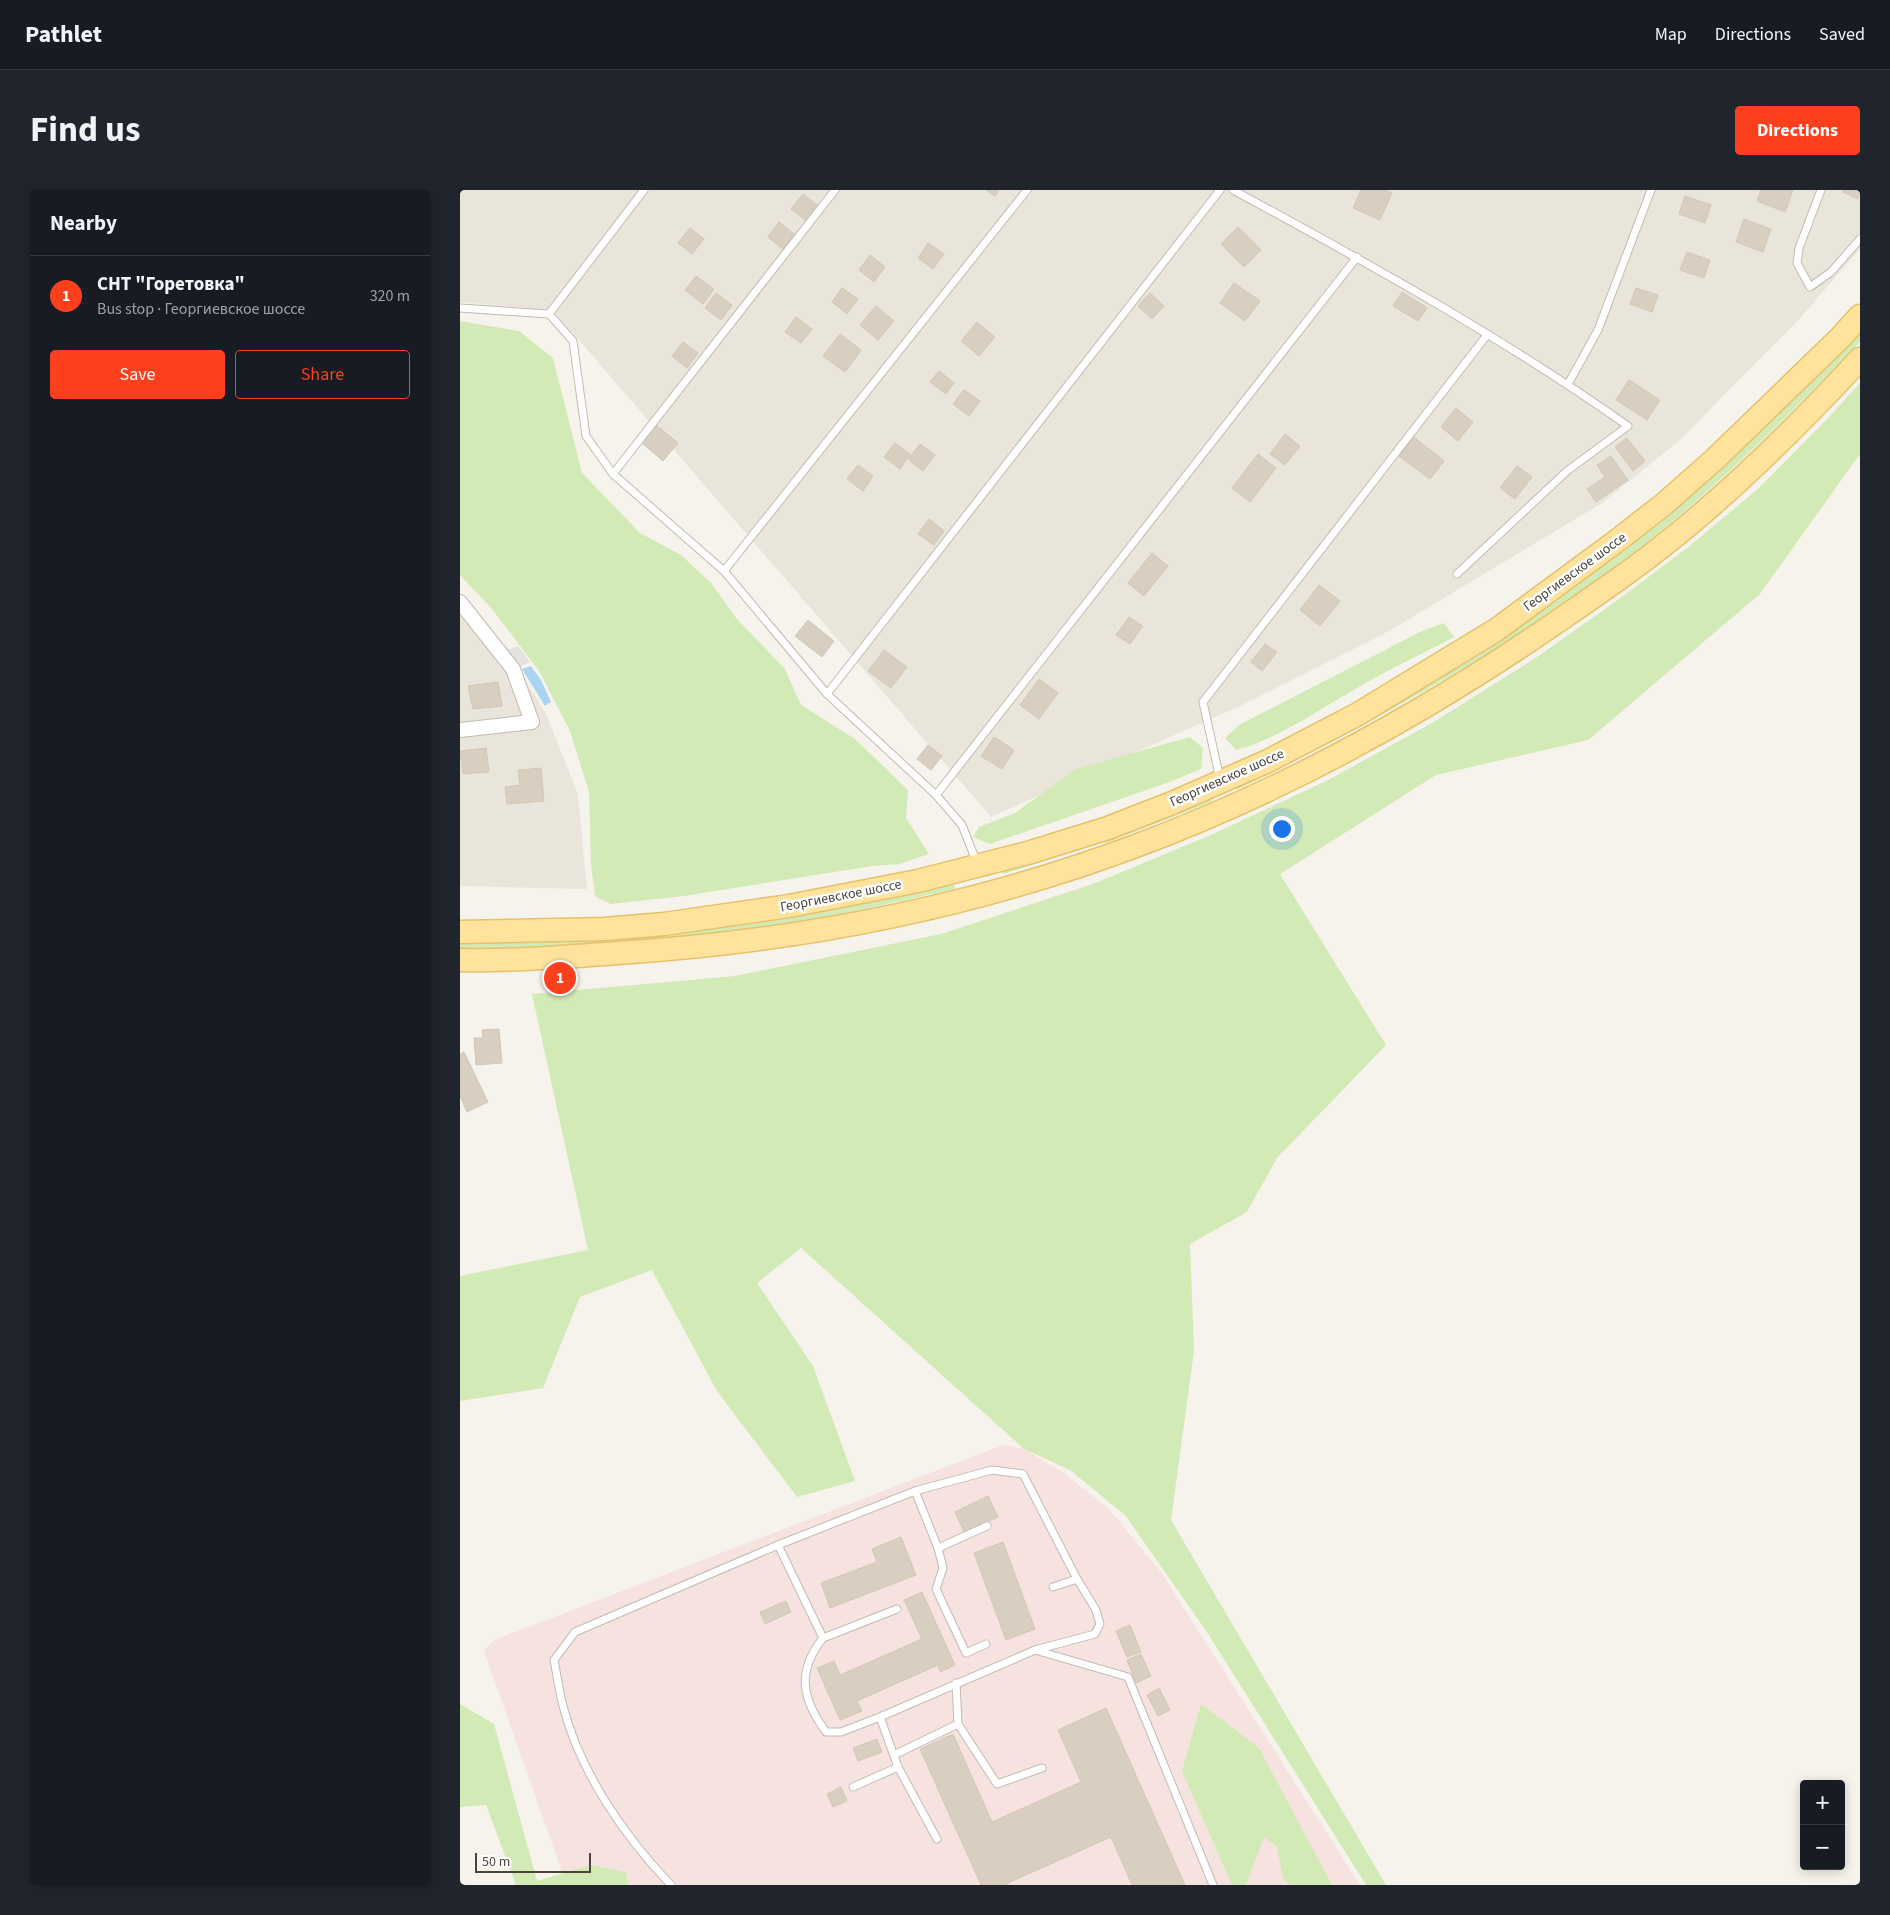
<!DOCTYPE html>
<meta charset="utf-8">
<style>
body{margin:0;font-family:"Source Sans 3",sans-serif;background:#20242c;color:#f1f3f6}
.controls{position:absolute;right:15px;bottom:15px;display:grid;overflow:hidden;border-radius:5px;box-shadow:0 2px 12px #0003}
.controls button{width:45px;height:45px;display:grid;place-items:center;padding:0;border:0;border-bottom:1px solid #363941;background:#171b24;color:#f1f3f6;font:25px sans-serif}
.scale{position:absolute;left:15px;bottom:12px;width:116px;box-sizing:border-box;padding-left:5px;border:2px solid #4b4439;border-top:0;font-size:14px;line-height:18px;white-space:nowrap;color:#4b4439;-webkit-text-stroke:4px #fff;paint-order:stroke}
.you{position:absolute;left:821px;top:638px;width:18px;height:18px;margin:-12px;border:4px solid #fff;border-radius:50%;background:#1a73e8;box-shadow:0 0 0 8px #1a73e833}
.badge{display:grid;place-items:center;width:32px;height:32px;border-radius:50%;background:#fc3f1d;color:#fff;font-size:16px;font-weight:700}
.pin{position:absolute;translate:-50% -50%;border:2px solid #fff;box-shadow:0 1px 5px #0006}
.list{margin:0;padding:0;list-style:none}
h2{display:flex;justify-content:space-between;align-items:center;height:65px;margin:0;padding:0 20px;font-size:21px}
h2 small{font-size:16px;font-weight:400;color:#9ea1a6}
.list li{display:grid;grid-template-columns:32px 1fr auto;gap:15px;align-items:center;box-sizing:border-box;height:80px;padding:0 20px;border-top:1px solid #363941}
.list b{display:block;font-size:19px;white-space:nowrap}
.list p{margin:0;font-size:16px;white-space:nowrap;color:#9ea1a6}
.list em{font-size:16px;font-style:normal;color:#9ea1a6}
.actions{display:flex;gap:10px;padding:15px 20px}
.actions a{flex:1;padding:11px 0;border:1px solid #fc3f1d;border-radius:5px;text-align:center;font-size:18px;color:#fc3f1d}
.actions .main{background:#fc3f1d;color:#fff}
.map{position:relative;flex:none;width:1400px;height:1695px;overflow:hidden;border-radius:5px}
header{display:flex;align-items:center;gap:30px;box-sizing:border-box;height:70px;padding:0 25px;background:#171b24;border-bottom:1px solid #363941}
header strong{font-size:24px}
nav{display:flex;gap:28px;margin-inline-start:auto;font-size:18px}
.intro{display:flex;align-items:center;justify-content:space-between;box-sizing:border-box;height:120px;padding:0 30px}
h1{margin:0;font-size:35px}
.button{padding:12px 22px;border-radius:5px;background:#fc3f1d;color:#fff;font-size:18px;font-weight:700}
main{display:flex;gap:30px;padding:0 30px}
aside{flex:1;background:#171b24;border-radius:5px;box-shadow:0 2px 12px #0003}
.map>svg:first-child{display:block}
.residential{fill:#eae5da}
.medical{fill:#f6e3e0}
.green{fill:#d2eab5}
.parking{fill:#e5e3e0}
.water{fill:#a9d4f2}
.building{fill:#d8cfc1;stroke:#d3c7b4}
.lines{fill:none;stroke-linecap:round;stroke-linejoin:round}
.service-casing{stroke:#c2bbae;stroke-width:9}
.minor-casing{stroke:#c2bbae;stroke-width:16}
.primary-casing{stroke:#e6c16a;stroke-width:25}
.service{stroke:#fff;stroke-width:7}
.minor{stroke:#fff;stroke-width:14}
.primary{stroke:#ffe39c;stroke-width:22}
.labels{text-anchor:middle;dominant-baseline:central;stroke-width:5;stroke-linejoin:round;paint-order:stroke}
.street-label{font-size:14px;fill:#4b4439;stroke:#fff}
</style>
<header>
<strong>Pathlet</strong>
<nav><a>Map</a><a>Directions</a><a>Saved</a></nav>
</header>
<div class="intro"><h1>Find us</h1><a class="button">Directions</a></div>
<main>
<aside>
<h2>Nearby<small></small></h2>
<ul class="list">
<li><span class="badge">1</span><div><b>СНТ &quot;Горетовка&quot;</b><p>Bus stop · Георгиевское шоссе</p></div><em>320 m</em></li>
</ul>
<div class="actions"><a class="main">Save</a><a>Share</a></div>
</aside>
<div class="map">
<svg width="1400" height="1695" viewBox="0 0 1400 1695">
<rect width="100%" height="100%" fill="#f6f3ec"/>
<g class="residential">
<path d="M0,0H1400V59L1342,126L1219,251L1142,313L931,440L784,514L531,627L119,150L92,120L0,112Z"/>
<path d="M0,405L72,501L86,524L118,604L127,699L0,696Z"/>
</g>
<path class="medical" d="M543,1255L564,1259L604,1283L649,1319L701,1382L900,1695H110L106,1693L24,1461L34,1450Z"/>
<g class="green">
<path d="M0,131L59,141L93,168L122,283L180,343L221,365L252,394L276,428L325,479L341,515L395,549L448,600L446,628L469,664L439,674L412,676L224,706L151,714L135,706L131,674L129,602L110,541L79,481L32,419L0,385Z"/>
<path d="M1400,141V152C1328,226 1255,300 1173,363C1051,457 916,532 778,599H772L1036,452L1110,401L1208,326L1358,185Z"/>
<path d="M1400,193V264L1300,404L1128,550L976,585L820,684L926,855L817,968L787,1022L730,1054L734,1161L711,1330L926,1695H906L747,1442L665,1325L610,1280L564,1259L341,1058L297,1093L353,1176L395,1291L337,1307L257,1201L192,1080L120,1107L83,1198L0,1211V1086L128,1060L72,804L275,786L481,744L633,694L753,644L868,590L972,533L1077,467L1162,407L1227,358L1299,298L1370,226Z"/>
<path d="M984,433L994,447C960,465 925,481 892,501C855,522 817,549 776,560L765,548L779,535L962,441Z"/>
<path d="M730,547L743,558L741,579L707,593L530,654L513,647L519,637L555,623L616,579Z"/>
<path d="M754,606L751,612L646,653L642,651Z"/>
<path d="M625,652V658L543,684L541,677Z"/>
<path d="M492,690L495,699L331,735L199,752L77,758H0V753L198,745L330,728Z"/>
<path d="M0,1514L34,1534L77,1691L131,1675L166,1682L168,1695H56L26,1615L0,1617Z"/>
<path d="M741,1514L799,1558L872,1695H830L823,1688L817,1657L804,1647L786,1695H772L722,1581Z"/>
</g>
<path class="parking" d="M58,456L70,472L57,478L44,461Z"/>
<path class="water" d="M71,476L81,490L91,512L85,516L62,479Z"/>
<g class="building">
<path d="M526,0H539L535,6Z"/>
<path d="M901,0H925L932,3L920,30L893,18Z"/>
<path d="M1301,0H1333L1325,22L1297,11Z"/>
<path d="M1383,0H1400L1398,9L1383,2Z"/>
<path d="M343,4L357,15L345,30L331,19Z"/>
<path d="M1225,6L1251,15L1245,33L1219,24Z"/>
<path d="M1284,29L1311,39L1303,62L1276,52Z"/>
<path d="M319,32L334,44L323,59L308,47Z"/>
<path d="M778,37L801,60L784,77L761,54Z"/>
<path d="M230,38L244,49L232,64L218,53Z"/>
<path d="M468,53L484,64L473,79L458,68Z"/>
<path d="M1227,62L1250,70L1244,88L1220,80Z"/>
<path d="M410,65L425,77L414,92L399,80Z"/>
<path d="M236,86L254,99L243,114L225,100Z"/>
<path d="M774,93L800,111L785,131L760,113Z"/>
<path d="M382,98L398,109L387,124L372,112Z"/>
<path d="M1176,98L1198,105L1192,122L1170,114Z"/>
<path d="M942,102L967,118L958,131L933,116Z"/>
<path d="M256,103L272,115L261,130L245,118Z"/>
<path d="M690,103L704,116L692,129L678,116Z"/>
<path d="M416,116L434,131L418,150L400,135Z"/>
<path d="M336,127L352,139L341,153L325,142Z"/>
<path d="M517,132L535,147L519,166L501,151Z"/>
<path d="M380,144L401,160L385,182L363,166Z"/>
<path d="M223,152L238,163L227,178L212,166Z"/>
<path d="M479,181L494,193L486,204L470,192Z"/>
<path d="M1169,190L1200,210L1187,230L1156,210Z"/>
<path d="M504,200L520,211L509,226L493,214Z"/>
<path d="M996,218L1013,232L998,251L981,237Z"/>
<path d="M191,231L218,253L203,271L176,248Z"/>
<path d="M825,244L840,256L825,275L810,264Z"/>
<path d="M954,247L984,271L970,289L939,266Z"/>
<path d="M1167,248L1185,271L1173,281L1155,257Z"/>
<path d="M435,253L450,264L440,279L424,267Z"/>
<path d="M460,254L475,265L463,281L448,269Z"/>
<path d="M798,264L816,278L790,312L772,298Z"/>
<path d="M1151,266L1168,290L1136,312L1127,299L1145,287L1137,275Z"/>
<path d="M398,275L413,286L403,301L387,289Z"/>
<path d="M1057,276L1072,287L1055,309L1040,298Z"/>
<path d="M469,329L484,341L474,355L458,344Z"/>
<path d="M692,363L708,376L684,406L668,393Z"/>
<path d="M859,395L880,411L860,436L840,420Z"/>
<path d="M669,427L683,436L670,454L656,445Z"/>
<path d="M348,430L374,451L362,467L335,446Z"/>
<path d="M805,454L817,462L802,481L791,472Z"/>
<path d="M424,460L447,477L431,498L408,481Z"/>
<path d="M579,489L598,503L579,529L560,515Z"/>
<path d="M38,492L42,516L13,519L8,496Z"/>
<path d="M534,547L554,560L542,579L521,566Z"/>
<path d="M468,555L482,566L471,580L457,569Z"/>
<path d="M26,558L29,582L3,584L0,561Z"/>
<path d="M81,578L84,611L47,614L45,597L60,595L58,580Z"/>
<path d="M39,839L42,873L16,875L14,848H23L22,840Z"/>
<path d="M4,862L28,912L7,922L0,906V864Z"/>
<path d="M528,1306L538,1327L504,1342L495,1322Z"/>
<path d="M441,1347L456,1385L370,1418L361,1393L417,1372L412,1359Z"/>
<path d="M543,1352L575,1439L546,1450L514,1363Z"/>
<path d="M462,1402L495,1475L480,1482L478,1475L397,1511L402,1521L380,1530L357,1478L374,1471L380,1485L462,1449L444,1410Z"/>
<path d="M326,1411L331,1422L305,1434L300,1422Z"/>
<path d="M670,1435L681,1462L667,1467L656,1441Z"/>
<path d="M681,1464L691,1486L676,1493L667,1470Z"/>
<path d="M699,1498L710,1520L698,1526L687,1505Z"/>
<path d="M646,1518L725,1695H672L651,1647L548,1693V1695H521L460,1559L493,1544L532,1632L621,1592L598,1540Z"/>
<path d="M417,1549L422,1562L398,1571L393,1558Z"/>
<path d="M381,1597L387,1611L373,1617L367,1604Z"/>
</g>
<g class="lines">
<g class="service-casing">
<g id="service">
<path d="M773,0C908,73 1043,148 1168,236L1107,281L997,384"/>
<path d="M1361,0L1339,58L1337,73L1350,97L1371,82L1400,49"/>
<path d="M0,118L89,124L113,151L126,246L153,284L264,381L367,504L476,605L502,635L517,673"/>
<path d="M89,124L184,0"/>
<path d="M1108,194L1138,140L1191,0"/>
<path d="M153,284L375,0"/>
<path d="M264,381L567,0"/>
<path d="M367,504L760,0"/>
<path d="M760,589L743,512L1027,145"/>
<path d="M476,605L897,67"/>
<path d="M455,1301L478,1358L483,1378L476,1399L506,1463L526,1454"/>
<path d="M478,1358L527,1336"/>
<path d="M593,1397L617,1389"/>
<path d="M363,1448L437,1419"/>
<path d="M575,1460L668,1487L753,1695"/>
<path d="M496,1493L498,1534L537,1594L582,1578"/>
<path d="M420,1527L438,1577L477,1649"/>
<path d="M434,1565L498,1534"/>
<path d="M393,1597L438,1577"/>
<path d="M211,1695C164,1646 120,1582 103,1516C99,1501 97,1485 94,1470L115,1442L318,1355L455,1301L532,1280L563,1284L617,1389L636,1420L640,1434L635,1444L575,1460L420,1527L381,1542H366C342,1509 336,1482 363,1448L318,1355"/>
</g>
</g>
<g class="minor-casing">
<path id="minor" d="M0,412L53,479L72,532L0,540"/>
</g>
<g class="primary-casing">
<g id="primary">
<path d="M0,742L144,739L204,734L329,716L458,691L571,662L648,638L712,613L808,571L898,524L1036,440L1158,350L1204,314L1255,269L1380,148L1400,126"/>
<path d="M0,770C52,771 105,767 158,763C332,752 509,718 673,657C821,602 961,525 1091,436C1127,411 1165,386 1200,358C1272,302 1338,236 1400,169"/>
</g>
</g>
<use href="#service" class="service"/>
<use href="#minor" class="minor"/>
<use href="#primary" class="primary"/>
</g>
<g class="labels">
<g class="street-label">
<text transform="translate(1115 382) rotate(-36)">Георгиевское шоссе</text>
<text transform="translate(767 588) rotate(-24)">Георгиевское шоссе</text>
<text transform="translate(381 706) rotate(-11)">Георгиевское шоссе</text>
</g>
</g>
</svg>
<div class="controls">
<button>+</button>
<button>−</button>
</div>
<div class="scale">50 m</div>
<div class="you"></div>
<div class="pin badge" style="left:100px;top:788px">1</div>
</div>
</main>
